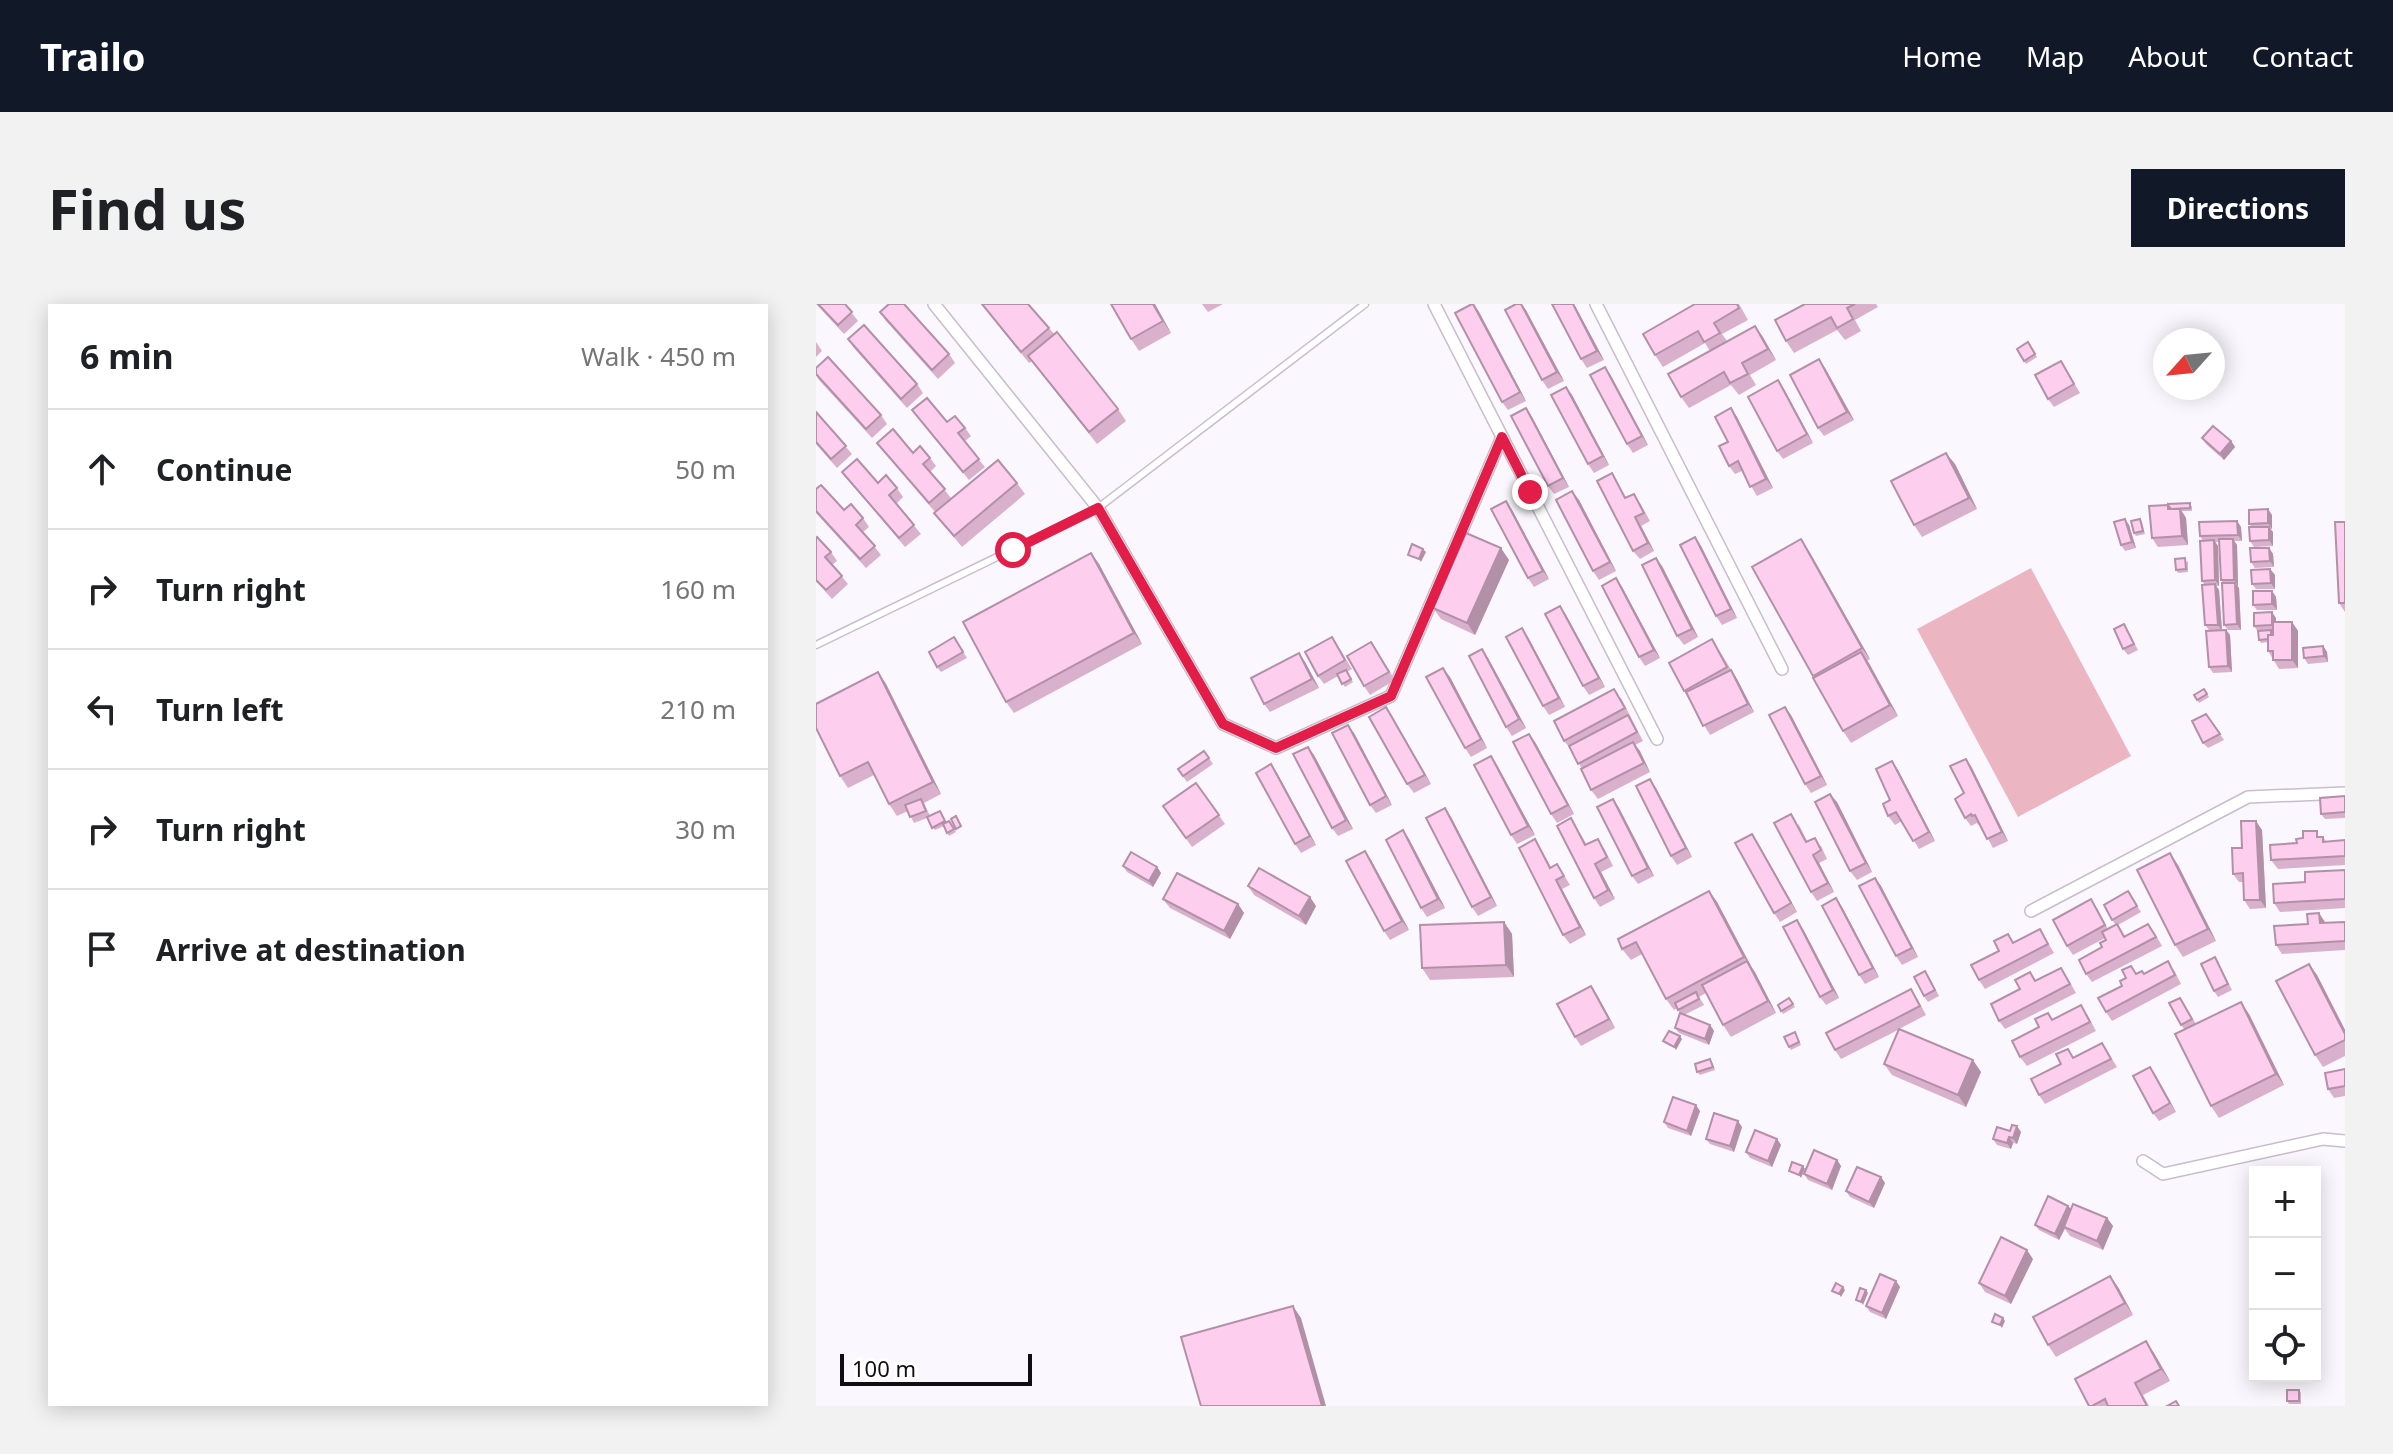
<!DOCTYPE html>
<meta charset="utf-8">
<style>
body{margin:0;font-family:"Noto Sans",sans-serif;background:#f2f2f2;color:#202124}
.controls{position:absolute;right:24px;bottom:24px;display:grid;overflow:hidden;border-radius:0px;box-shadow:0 4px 20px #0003}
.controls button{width:72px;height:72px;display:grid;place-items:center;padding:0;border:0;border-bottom:2px solid #e0e0e0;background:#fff;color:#202124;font:40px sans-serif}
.compass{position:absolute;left:1337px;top:24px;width:72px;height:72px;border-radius:50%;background:#fff;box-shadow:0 4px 20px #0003;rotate:243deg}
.scale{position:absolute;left:24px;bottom:20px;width:192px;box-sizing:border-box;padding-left:8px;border:4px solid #100d13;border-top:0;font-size:22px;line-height:28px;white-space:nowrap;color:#100d13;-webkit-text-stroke:6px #fff;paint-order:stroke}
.stop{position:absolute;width:24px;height:24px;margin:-18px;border:6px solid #e11d48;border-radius:50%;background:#fff}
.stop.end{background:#e11d48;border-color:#fff;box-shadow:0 2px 8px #0008}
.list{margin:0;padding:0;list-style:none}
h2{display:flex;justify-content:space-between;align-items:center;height:104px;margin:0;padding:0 32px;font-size:34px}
h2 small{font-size:26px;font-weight:400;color:#757577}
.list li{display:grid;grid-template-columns:52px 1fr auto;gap:24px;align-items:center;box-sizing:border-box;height:120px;padding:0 32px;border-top:2px solid #e0e0e0}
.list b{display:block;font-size:30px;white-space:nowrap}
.list em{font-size:26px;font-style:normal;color:#757577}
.icon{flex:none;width:44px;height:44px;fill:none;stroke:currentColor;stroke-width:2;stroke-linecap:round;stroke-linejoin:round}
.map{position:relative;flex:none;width:1529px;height:1102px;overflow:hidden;border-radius:0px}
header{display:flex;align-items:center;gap:48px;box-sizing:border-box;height:112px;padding:0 40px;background:#111827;color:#fff}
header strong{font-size:38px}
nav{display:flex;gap:44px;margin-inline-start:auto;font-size:28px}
.intro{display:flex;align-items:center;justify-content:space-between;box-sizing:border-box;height:192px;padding:0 48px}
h1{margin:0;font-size:56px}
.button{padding:20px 36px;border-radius:0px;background:#111827;color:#fff;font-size:28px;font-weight:700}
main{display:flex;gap:48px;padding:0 48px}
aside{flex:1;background:#fff;border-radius:0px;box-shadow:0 4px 20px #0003}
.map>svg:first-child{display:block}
.pitch{fill:#ebb6c2}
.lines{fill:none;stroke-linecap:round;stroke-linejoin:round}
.service-casing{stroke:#c8bdce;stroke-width:9}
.minor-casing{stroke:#c8bdce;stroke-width:14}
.service{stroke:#fff;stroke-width:6}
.minor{stroke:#fff;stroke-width:11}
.wall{fill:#dab1cd}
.shaded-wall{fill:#b290a7}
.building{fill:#feceee;stroke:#b290a7;stroke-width:2}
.route{stroke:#e11d48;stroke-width:10}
</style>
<header>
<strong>Trailo</strong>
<nav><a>Home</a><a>Map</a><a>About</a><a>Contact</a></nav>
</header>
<div class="intro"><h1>Find us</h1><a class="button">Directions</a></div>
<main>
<aside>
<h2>6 min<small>Walk · 450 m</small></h2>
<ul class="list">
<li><svg class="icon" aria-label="ahead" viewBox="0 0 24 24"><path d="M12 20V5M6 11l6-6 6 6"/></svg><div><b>Continue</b></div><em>50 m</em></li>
<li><svg class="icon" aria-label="right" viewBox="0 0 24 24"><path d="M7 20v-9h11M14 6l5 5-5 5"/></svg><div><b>Turn right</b></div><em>160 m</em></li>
<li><svg class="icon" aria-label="left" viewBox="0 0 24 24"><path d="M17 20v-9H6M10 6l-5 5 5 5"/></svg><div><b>Turn left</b></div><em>210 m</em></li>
<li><svg class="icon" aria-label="right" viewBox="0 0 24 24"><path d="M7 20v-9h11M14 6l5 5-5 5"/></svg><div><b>Turn right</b></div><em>30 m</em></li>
<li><svg class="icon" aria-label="arrive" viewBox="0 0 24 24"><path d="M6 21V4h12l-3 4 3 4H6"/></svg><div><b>Arrive at destination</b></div></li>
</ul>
</aside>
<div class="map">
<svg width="1529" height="1102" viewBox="0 0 1529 1102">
<rect width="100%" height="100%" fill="#fbf7fe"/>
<path class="pitch" d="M1215,264L1315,452L1202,513L1101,325Z"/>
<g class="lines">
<g class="service-casing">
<path id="service" d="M0,341L282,204L549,0"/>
</g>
<g class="minor-casing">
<g id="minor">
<path d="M118,0L282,204L407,420L460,444L575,392L686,133"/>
<path d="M618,0L841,435"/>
<path d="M780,0L966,365"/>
<path d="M1215,607L1432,493L1529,489"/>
<path d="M1327,857L1347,870L1507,835L1529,837"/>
</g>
</g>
<use href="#service" class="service"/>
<use href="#minor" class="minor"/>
</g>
<g class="wall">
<path d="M0,0H29L42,17L28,30Z"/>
<path d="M165,0L233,24L302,105L310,117L281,140L216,57L213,59Z"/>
<path d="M295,0H339L355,29L323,47L315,35Z"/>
<path d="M386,0H407L392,8Z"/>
<path d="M658,0L663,8L710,97L692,106L686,98Z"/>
<path d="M706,0L748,77L732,85L726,76Z"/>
<path d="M758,0L788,56L771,64L765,55Z"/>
<path d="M923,0L932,16L906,30L911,37L939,22L960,56L934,71L940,81L923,91L915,81L873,104L865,93L894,47L889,39L847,63L839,51Z"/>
<path d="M989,0H1060L1062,3L1039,16L1045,27L1029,36L1021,26L978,49L970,37Z"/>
<path d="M64,8L133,50L139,59L122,75L70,17Z"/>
<path d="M32,35L101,80L107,89L91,104L38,44Z"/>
<path d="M0,38L6,47L0,53Z"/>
<path d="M1212,38L1221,53L1210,60L1201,45Z"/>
<path d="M1245,57L1264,89L1238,103L1232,95Z"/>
<path d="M0,64L65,111L71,120L56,134L3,76L0,71Z"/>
<path d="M1009,64L1038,116L1008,132L1002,124Z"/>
<path d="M795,72L832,141L817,149L811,140Z"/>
<path d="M750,83L756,91L793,161L778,169L772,160Z"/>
<path d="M968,85L997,139L967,155L961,147Z"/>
<path d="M710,104L716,113L753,183L738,190L732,182Z"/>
<path d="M915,104L921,113L957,184L941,192L926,167L919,170L913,162L912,138Z"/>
<path d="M96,106L149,124L155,132L148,138L169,163L153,176Z"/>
<path d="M0,108L36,150L21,164L0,140Z"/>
<path d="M1386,134L1415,137L1419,143L1408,156L1390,140Z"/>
<path d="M61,139L114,154L120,162L114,168L135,194L119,208Z"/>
<path d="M1139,160L1161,205L1106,233L1098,221Z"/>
<path d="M26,168L81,184L87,193L80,200L105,230L89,243Z"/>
<path d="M796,169L810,194L824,199L834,217L825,222L838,247L824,255L817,247Z"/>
<path d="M201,179L209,190L146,243L118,209Z"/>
<path d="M0,185L28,206L47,214L53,223L47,228L65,251L50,264L0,209Z"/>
<path d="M763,196L800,267L783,276L777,267Z"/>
<path d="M690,197L696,206L733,275L718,283L712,274Z"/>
<path d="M1333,202H1376V207H1366L1370,214L1372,241L1342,243L1336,234Z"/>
<path d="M1456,211V225H1454L1457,228V242L1438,243L1434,237L1436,223L1433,220Z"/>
<path d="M1309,215L1313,221L1320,244L1309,247L1305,241Z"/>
<path d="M1324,215L1326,218L1329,230L1320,232L1318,229Z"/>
<path d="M1421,217L1425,223L1426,237H1418L1421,241L1422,282H1421L1423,284L1425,326H1412L1408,321L1407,279L1405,276L1403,238H1399L1402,242L1403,282H1400L1403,286L1406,326H1410L1414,331L1416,368L1397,369L1393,363V326L1389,321V281L1386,277L1387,237L1384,232Z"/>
<path d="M1529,218V308L1523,299Z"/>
<path d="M879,233L885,242L921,314L906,321L900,312Z"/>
<path d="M0,234L15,248L21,257L16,261L32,280L16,295L0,277Z"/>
<path d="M1453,244L1457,250L1458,263L1439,264L1435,258Z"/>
<path d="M993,247L1054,355L1051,357L1082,412L1035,439L1027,427L999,374L936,263Z"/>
<path d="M275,249L283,260L326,340L198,409L190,398Z"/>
<path d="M693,256L659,331L625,315L617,304Z"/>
<path d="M1372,257V268L1362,269L1360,266Z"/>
<path d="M846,262L882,333L868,341L861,332Z"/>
<path d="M1454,265L1459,271V285H1440L1436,280Z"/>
<path d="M800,274L806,283L844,354L829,362L823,353Z"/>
<path d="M1456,287L1460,293L1461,306H1441L1437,301Z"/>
<path d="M744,302L750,311L789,383L773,391L767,382Z"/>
<path d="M1460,314V318H1476L1482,327V364L1463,365L1452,347V338L1445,339L1443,336L1442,328L1438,322Z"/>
<path d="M1308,320L1322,346L1312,351L1307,345Z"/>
<path d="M138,333L151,354L125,368L121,363Z"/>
<path d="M516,333L536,365L531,368L537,378L529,383L522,372L508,380L502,372Z"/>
<path d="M712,333L749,403L733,411L727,402Z"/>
<path d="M896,335L921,375L938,408L894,431L868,387Z"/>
<path d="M555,338L579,376L554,391L548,382Z"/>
<path d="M1507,342L1511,348L1512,358L1492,360L1488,354Z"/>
<path d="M672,354L710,424L696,432L690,423Z"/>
<path d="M489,358L503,384L454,408L448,400Z"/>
<path d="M62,368L70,380L125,490L108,499L114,512L124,507L130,518L133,517L140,528L133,532L128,522L119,526L111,514L98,519L92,507L81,512L73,500L58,471L32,484L24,472Z"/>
<path d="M634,373L671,444L655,453L649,444Z"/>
<path d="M1388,385L1393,393L1383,399L1378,391Z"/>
<path d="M805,394L827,437L819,441L834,468L782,495L775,486L766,465L755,445L748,437Z"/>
<path d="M570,403L615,480L598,489L591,480Z"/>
<path d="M1390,410L1408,436L1392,444L1387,439Z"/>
<path d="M975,411L1011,481L995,489L989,480Z"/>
<path d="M538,429L576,501L560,509L554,501Z"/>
<path d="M719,438L758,510L741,519L735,510Z"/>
<path d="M388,447L397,460L371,478L362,465Z"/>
<path d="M498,451L537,525L522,532L516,524Z"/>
<path d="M675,452L681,461L719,531L701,540L695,531Z"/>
<path d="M1150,455L1156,464L1192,537L1177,544L1164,520L1162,521L1161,519L1155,522L1149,514L1148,489Z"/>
<path d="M1076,457L1082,466L1119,537L1103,545L1086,517L1079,521L1072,512Z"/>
<path d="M455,460L461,469L500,541L485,549L479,540Z"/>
<path d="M380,479L409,520L376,543L347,502Z"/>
<path d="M840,484L876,553L861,561L855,552Z"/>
<path d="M1529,492V514L1509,515L1505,510Z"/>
<path d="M797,495L803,504L838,572L822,580L816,572Z"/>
<path d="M1021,498L1056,568L1041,576L1034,567Z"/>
<path d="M635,513L681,602L662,612L656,603Z"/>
<path d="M755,514L771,541L788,544L797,562L785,568L799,595L784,603L778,594Z"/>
<path d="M982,519L991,537L1005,542L1011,555L1003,559L1018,588L1001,597L995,588Z"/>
<path d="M587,526L593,535L629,604L611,613L605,604Z"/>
<path d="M1446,526L1450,604L1434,605L1428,596L1427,578H1423L1417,570L1426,544Z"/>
<path d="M1505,533H1507L1510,537L1529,536V561L1462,565L1455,556L1481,539Z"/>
<path d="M719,535L735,563L741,560L754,581L746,585L770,631L754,640L747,631Z"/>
<path d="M942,539L981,608L964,618L958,609Z"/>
<path d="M555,556L593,626L574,636L568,627Z"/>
<path d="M1362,561L1400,637L1367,653L1359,641Z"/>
<path d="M307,562L341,563L345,569L337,583L311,568Z"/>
<path d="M1529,566V604L1464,608L1458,599L1489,578Z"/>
<path d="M1059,574L1065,582L1102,653L1086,661L1080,652Z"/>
<path d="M432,582L500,602L490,621L438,591Z"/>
<path d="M893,587L901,598L960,709L915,733L907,721L890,689L883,693L888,701L868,711L894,721L898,727L893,741L863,729L859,724L865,710L861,704L858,706L850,695L826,650L815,656L806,645Z"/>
<path d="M1312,587L1325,608L1302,621L1309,632L1338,628L1346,642L1276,678L1270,670L1286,643L1290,636L1289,634L1257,651L1251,642L1281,604L1292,625L1300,621L1296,616Z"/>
<path d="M347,595L422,600L428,609L414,635L354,604Z"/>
<path d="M1026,603L1063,673L1049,680L1043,671Z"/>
<path d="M688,618L696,630L698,673L614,676L606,664Z"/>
<path d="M1509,618V619L1529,618V646L1466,650L1460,641L1492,620Z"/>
<path d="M987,625L1023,694L1010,701L1004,693Z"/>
<path d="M1224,625L1238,649L1169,685L1163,676L1198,639Z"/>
<path d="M1399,653L1416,686L1402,693L1398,687Z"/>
<path d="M1358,666L1365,680L1296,717L1290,708L1306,682L1329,670Z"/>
<path d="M1501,671L1529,726V752L1507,763L1499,751Z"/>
<path d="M1113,673L1123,692L1112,698L1108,692Z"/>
<path d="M1251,673L1260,689L1189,725L1183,717L1220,677Z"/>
<path d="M781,691L799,724L765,742L759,733Z"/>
<path d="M973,694L979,703L967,710L962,701Z"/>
<path d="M1101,694L1110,711L1083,725L1165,768L1150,803L1076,771L1068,760L1082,726L1025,755L1019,746Z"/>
<path d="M1368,700L1380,720L1433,710L1468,781L1403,814L1395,802L1369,726L1365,721Z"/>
<path d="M1232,709L1237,716L1271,710L1280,727L1211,762L1204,753Z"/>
<path d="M979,728L985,741L975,746L973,743Z"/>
<path d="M1286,739L1301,763L1229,800L1223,791L1258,753Z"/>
<path d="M896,758L899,766L884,771L881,768Z"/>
<path d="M1334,763L1360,808L1343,817L1337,809Z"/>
<path d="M1529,765V792L1518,794L1512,785Z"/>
<path d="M884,807L875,832L852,824L848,818Z"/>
<path d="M926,823L918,848L894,840L890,835Z"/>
<path d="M1194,827L1205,828L1201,840L1197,839L1195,845L1181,841L1177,835Z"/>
<path d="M961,835L965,841L956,863L934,854L930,848Z"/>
<path d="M1021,856L1025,862L1016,886L992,876L988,870Z"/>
<path d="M1069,879L1058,904L1034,893L1030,887Z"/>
<path d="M1255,905L1291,914L1297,922L1287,946L1254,932L1249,925L1243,936L1223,926L1219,921Z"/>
<path d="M1217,955L1195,1000L1169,988L1163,979Z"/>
<path d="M1080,977L1084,983L1070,1015L1054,1008L1050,1002Z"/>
<path d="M1302,983L1317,1011L1240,1053L1232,1041Z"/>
<path d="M1338,1049L1354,1077L1327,1091L1333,1102H1273Z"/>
<path d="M1483,1086L1485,1089V1100H1473L1471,1097Z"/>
</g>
<g class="shaded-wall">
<path d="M337,0H339L355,29L347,17Z"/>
<path d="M657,0L663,8L710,97L704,88Z"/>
<path d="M705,0L710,6L748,77L741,68Z"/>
<path d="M757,0H758L788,56L781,47Z"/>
<path d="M939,22L947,33L960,56L952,45Z"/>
<path d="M1003,55L1009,64L1038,116L1031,108Z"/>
<path d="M789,63L795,72L832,141L826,132Z"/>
<path d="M962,76L968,85L997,139L991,130Z"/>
<path d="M750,83L756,91L793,161L787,152Z"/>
<path d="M710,104L716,113L753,183L747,174Z"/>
<path d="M915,104L921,113L957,184L950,175Z"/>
<path d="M1415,137L1419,143L1408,156L1404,150Z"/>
<path d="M1130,149L1139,160L1161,205L1153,194Z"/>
<path d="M756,187L763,196L800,267L794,258Z"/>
<path d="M690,197L696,206L733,275L727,267Z"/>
<path d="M1364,205L1370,214L1372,241L1366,232Z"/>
<path d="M1452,205L1456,211V225L1452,219Z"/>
<path d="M819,213L825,222L838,247L832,239Z"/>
<path d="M1309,215L1313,221L1320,244L1316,238Z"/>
<path d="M1421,217L1425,223L1426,237L1422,231Z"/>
<path d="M1453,223L1457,228V242L1453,236Z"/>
<path d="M879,233L885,242L921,314L915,305Z"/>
<path d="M985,235L993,247L1054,355L1046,344Z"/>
<path d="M1417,235L1421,241L1422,282L1418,276Z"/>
<path d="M1398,236L1402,242L1403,282L1399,276Z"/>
<path d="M685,244L693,256L659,331L651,319Z"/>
<path d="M1453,244L1457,250L1458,263L1454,257Z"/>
<path d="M607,245L610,248L605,258L603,255Z"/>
<path d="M275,249L283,260L326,340L318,329Z"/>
<path d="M840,254L846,262L882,333L876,325Z"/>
<path d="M1454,265L1459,271V285L1455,279Z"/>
<path d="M800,274L806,283L844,354L838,346Z"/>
<path d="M1419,279L1423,284L1425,326L1421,320Z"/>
<path d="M1399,280L1403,286L1406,327L1402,321Z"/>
<path d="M1456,287L1460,293L1461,306L1456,300Z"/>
<path d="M744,302L750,311L789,383L783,374Z"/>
<path d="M1456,308L1460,314V327L1456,321Z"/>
<path d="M1476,318L1482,327V364L1476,356Z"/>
<path d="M706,324L712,333L749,403L743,394Z"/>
<path d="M1410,326L1414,331L1416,368L1412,362Z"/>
<path d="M1507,342L1511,348L1512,358L1508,352Z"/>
<path d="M666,345L672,354L710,424L703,415Z"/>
<path d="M1045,348L1053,359L1082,412L1074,401Z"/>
<path d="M483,349L489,358L503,384L496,375Z"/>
<path d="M627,364L634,373L671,444L665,435Z"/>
<path d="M915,366L921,375L938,408L932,400Z"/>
<path d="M62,368L70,380L125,490L117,478Z"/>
<path d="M570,403L576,412L615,480L609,471Z"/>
<path d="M969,403L975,411L1011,481L1005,472Z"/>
<path d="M532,421L538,429L576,501L570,492Z"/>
<path d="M713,430L719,438L758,510L752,501Z"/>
<path d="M817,438L824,447L834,468L828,459Z"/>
<path d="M492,443L498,451L537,525L530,516Z"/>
<path d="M675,452L681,461L719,531L712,522Z"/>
<path d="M1150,455L1156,464L1192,537L1186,528Z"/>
<path d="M1076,457L1082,466L1119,537L1113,528Z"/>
<path d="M455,460L461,469L500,541L494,532Z"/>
<path d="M834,475L840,484L876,553L870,544Z"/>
<path d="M1014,490L1021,498L1056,568L1050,559Z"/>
<path d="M797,495L803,504L838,572L832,564Z"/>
<path d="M629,504L635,513L681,602L675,593Z"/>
<path d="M1440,517L1446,526L1450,604L1444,596Z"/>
<path d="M587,526L593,535L629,604L622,595Z"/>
<path d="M936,530L942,539L981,608L975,599Z"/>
<path d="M549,547L555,556L593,626L586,617Z"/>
<path d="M1354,549L1362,561L1400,637L1392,625Z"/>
<path d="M997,551L1003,559L1018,588L1012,579Z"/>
<path d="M779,560L785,568L799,595L792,586Z"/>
<path d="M341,563L345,569L337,583L333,577Z"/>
<path d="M1059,574L1065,582L1102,653L1096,644Z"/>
<path d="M740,576L746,585L770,631L764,623Z"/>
<path d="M893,587L901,598L936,664L928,653Z"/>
<path d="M494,593L500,602L490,621L483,612Z"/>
<path d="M1020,594L1026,603L1063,673L1057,664Z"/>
<path d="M422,600L428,609L414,635L408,627Z"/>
<path d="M1503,609L1509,618L1510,628L1504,619Z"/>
<path d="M981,616L987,625L1023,694L1017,686Z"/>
<path d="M688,618L696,630L698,673L690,661Z"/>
<path d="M931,657L939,668L960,709L952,697Z"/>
<path d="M1493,660L1501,671L1529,726V730Z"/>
<path d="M775,682L781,691L799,724L793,715Z"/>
<path d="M1425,698L1433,710L1468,781L1460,770Z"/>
<path d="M894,721L898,727L893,741L889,735Z"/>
<path d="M864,732L866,735L860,746L858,743Z"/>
<path d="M1157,756L1165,768L1150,803L1142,791Z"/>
<path d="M1334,763L1340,772L1360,808L1354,799Z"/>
<path d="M880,801L884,807L875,832L871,827Z"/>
<path d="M922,817L926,823L918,848L914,842Z"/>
<path d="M1201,822L1205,828L1201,840L1197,834Z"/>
<path d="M1193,833L1197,839L1195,845L1191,839Z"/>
<path d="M961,835L965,841L956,863L952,857Z"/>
<path d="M1021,856L1025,862L1016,886L1011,880Z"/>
<path d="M987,862L989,865L985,874L983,871Z"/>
<path d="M1065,873L1069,879L1058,904L1053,898Z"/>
<path d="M1252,902L1257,907L1243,936L1239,930Z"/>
<path d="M1291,914L1297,922L1287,946L1281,937Z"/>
<path d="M1211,946L1217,955L1195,1000L1189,992Z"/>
<path d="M1294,972L1302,983L1317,1011L1309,999Z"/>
<path d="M1080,977L1084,983L1070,1015L1066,1009Z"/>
<path d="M1027,983L1029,986L1025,993L1023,990Z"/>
<path d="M1050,986L1052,989L1047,1001L1045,998Z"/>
<path d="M477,1002L485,1014L510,1102H506Z"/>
<path d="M1187,1014L1189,1017L1186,1024L1184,1021Z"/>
<path d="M1330,1037L1338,1049L1354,1077L1345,1065Z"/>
</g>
<g class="building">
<path d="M2,0H29L36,8L22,21Z"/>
<path d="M73,0H88L133,50L116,66L64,8Z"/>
<path d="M166,0H212L233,24L205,48Z"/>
<path d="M295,0H337L347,17L315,35Z"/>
<path d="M656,0H657L704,88L686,98L639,9Z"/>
<path d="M700,0H705L741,68L726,76L689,6Z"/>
<path d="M736,0H757L781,47L765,55Z"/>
<path d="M879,0H921L923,4L898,19L904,29L888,38L882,27L839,51L827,30Z"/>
<path d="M989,0H1039L1031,4L1037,15L1021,24L1015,13L970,37L959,16Z"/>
<path d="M48,21L101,80L85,95L32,35Z"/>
<path d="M939,22L952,45L926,59L932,70L914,79L908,68L865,93L852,70Z"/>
<path d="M241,28L302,105L273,128L212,52Z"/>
<path d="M1212,38L1219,50L1208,57L1201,45Z"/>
<path d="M12,53L65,111L50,125L0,70V64Z"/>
<path d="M1003,55L1031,108L1002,124L974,71Z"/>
<path d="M1245,57L1258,80L1232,95L1219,71Z"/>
<path d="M789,63L826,132L811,140L774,71Z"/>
<path d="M962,76L991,130L961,147L932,93Z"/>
<path d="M750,83L787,152L772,160L735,91Z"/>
<path d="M111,94L131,118L139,112L149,124L142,129L163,155L147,168L96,106Z"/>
<path d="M710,104L747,174L732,182L695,112Z"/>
<path d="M915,104L950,175L934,183L922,157L913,162L903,142L912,138L899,113Z"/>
<path d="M0,108L30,142L15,155L0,138Z"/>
<path d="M1397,122L1415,137L1404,150L1386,134Z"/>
<path d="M77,125L97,149L104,142L114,154L107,160L129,185L113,199L61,139Z"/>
<path d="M1130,149L1153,194L1098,221L1075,177Z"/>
<path d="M41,155L62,179L70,171L81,184L73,191L98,221L83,234L26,168Z"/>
<path d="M182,156L201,179L138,232L118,209Z"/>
<path d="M796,169L809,194L818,190L828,209L819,213L832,239L817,247L781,177Z"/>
<path d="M5,181L28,206L35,200L47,214L40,221L59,242L44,255L0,207V185Z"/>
<path d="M756,187L794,258L777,267L740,196Z"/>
<path d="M690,197L727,267L712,274L675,205Z"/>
<path d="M1374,199V204L1355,205L1352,201V205V200Z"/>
<path d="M1352,201V205H1364L1366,232L1336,234L1333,202Z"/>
<path d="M1452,205V219L1433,220V206Z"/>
<path d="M1309,215L1316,238L1305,241L1298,218Z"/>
<path d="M1324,215L1327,227L1318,229L1315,217Z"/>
<path d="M1421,217L1422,231L1384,232L1383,218Z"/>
<path d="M1519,218H1529V299H1523Z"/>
<path d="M1433,223H1453V236L1434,237Z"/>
<path d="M650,229L685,244L651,319L617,304Z"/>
<path d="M1,233L15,248L9,253L26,272L10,286L0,276V234Z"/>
<path d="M879,233L915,305L900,312L864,241Z"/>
<path d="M985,235L1046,344L997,372L936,263Z"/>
<path d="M1403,235H1417L1418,276H1405Z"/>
<path d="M1398,236L1399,276L1386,277L1384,237Z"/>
<path d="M596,240L607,245L603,255L592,251Z"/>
<path d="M1434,244H1453L1454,257L1435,258Z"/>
<path d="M275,249L318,329L190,398L147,318Z"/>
<path d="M840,254L876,325L861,332L826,261Z"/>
<path d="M1369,254L1370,265L1360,266L1359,255Z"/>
<path d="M1454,265L1455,279L1436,280L1435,266Z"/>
<path d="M800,274L838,346L823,353L786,282Z"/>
<path d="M1406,279H1419L1421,320L1408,321Z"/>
<path d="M1399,280L1402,321H1389L1386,281Z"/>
<path d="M1437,287H1456V300L1437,301Z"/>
<path d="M744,302L783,374L767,382L729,310Z"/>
<path d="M1456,308V321L1438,322V309Z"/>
<path d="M1457,318H1476V356H1457V347H1452V331H1457Z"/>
<path d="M1308,320L1318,340L1307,345L1298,325Z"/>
<path d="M706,324L743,394L727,402L690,333Z"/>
<path d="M1410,326L1412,362L1393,363L1390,327Z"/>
<path d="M1455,326V331H1452V335L1443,336L1442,327Z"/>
<path d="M138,333L147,348L121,363L113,348Z"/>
<path d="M516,333L529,356L502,372L489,348Z"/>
<path d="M896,335L911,363L868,387L853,359Z"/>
<path d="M555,338L573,368L548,382L531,352Z"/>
<path d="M1507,342L1508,352L1488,354L1487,344Z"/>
<path d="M666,345L703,415L690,423L653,352Z"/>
<path d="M1045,348L1074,401L1027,427L997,374Z"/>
<path d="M483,349L496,375L448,400L435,374Z"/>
<path d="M627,364L665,435L649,444L610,373Z"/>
<path d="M530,366L535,375L526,380L521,370Z"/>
<path d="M915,366L932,400L887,422L870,388Z"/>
<path d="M62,368L117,478L73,500L52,458L24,472L0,424V400Z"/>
<path d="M798,385L809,404L748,437L738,417Z"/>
<path d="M1388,385L1391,390L1381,396L1378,391Z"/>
<path d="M570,403L609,471L591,480L553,413Z"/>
<path d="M969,403L1005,472L989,480L953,411Z"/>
<path d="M1390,410L1404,430L1387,439L1376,417Z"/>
<path d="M812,411L821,428L762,460L753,442Z"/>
<path d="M532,421L570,492L554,501L516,429Z"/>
<path d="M713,430L752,501L735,510L697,438Z"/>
<path d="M817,438L828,459L775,486L765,465Z"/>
<path d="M492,443L530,516L516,524L477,450Z"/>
<path d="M388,447L393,454L367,472L362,465Z"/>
<path d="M675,452L712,522L695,531L658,461Z"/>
<path d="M1150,455L1186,528L1171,535L1159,511L1156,512L1155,510L1149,514L1139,495L1148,489L1134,462Z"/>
<path d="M1076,457L1113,528L1097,537L1080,508L1072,512L1067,500L1074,496L1060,465Z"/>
<path d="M455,460L494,532L479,540L440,469Z"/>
<path d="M834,475L870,544L855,552L820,482Z"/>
<path d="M380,479L403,511L370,534L347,502Z"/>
<path d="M1014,490L1050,559L1034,567L999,498Z"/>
<path d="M1529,492V508L1505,510L1504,494Z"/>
<path d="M105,495L110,507L94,513L89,501Z"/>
<path d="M797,495L832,564L816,572L781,503Z"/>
<path d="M629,504L675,593L656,603L610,514Z"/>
<path d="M124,507L129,517L116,524L111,513Z"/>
<path d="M975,510L990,538L999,534L1005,546L997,551L1012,579L995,588L958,519Z"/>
<path d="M140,512L145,522L140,525L135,515Z"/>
<path d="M755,514L769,541L782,535L791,553L779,560L792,586L778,594L741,522Z"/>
<path d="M133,517L138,525L131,529L127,520Z"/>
<path d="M1425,517H1440L1444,596H1428L1427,569L1417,570L1416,544H1426Z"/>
<path d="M587,526L622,595L605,604L570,536Z"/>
<path d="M1487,527H1501V533H1507V538L1529,536V552L1455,556L1454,541L1481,539L1480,535L1487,534Z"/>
<path d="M936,530L975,599L958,609L919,539Z"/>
<path d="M719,535L734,564L741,560L748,572L740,576L764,623L747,631L703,544Z"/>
<path d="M549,547L586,617L568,627L530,557Z"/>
<path d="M315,548L341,563L333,577L307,562Z"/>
<path d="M1354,549L1392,625L1359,641L1321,566Z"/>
<path d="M443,564L494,593L483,612L432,582Z"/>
<path d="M1529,566V595L1458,599L1457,580L1489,578V568Z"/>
<path d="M361,569L422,600L408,627L347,595Z"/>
<path d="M1059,574L1096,644L1080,652L1043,582Z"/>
<path d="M893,587L928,653L850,695L820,638L806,645L802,635Z"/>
<path d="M1312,587L1321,602L1296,616L1288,601Z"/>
<path d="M1020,594L1057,664L1043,671L1006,602Z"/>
<path d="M1275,595L1289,621L1251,642L1237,616Z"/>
<path d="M1503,609L1504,619L1529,618V637L1460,641L1458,622L1492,620L1491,610Z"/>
<path d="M981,616L1017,686L1004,693L967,623Z"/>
<path d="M688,618L690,661L606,664L604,621Z"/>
<path d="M1301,620L1308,633L1332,620L1340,633L1270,670L1263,656L1286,643L1284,639L1290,636L1286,628Z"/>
<path d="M1224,625L1232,640L1163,676L1155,661L1183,647L1178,637L1192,630L1197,639Z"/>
<path d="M1399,653L1412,680L1398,687L1385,660Z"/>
<path d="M931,657L952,697L907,721L886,681Z"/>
<path d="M1352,657L1359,671L1290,708L1282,694L1306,682L1304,677L1310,674L1306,666L1315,662L1320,670L1326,667L1328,670Z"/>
<path d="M1493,660L1529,730V736L1499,751L1460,677Z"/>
<path d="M1245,664L1254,680L1183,717L1175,700L1204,685L1199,676L1214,668L1219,677Z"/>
<path d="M1109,667L1119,686L1108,692L1098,673Z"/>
<path d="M775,682L793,715L759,733L741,700Z"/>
<path d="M1095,685L1104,702L1019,746L1010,729Z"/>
<path d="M880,688L883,695L862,706L859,699Z"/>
<path d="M973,694L977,700L965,707L962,701Z"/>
<path d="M1364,694L1376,715L1365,721L1353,699Z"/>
<path d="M1425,698L1460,770L1395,802L1359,730Z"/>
<path d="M1265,701L1274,718L1204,753L1196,737L1223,723L1219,715L1232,709L1236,716Z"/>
<path d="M864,709L894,721L889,735L859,724Z"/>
<path d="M1083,725L1157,756L1142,791L1068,760Z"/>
<path d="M853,727L864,732L858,743L847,737Z"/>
<path d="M979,728L983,738L973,743L968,733Z"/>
<path d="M1286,739L1295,755L1223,791L1215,775L1245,760L1240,750L1252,745L1257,754Z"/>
<path d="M894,755L897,763L881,768L879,760Z"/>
<path d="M1334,763L1354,799L1337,809L1317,772Z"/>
<path d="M1529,765V782L1512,785L1509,769Z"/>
<path d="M857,793L880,801L871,827L848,818Z"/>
<path d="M898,809L922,817L914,842L890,835Z"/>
<path d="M1196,821L1201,822L1197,834L1193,833L1191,839L1177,835L1181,823L1194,827Z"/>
<path d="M939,826L961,835L952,857L930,848Z"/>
<path d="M998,846L1021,856L1011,880L988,870Z"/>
<path d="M976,858L987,862L983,871L973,867Z"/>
<path d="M1041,863L1065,873L1053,898L1030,887Z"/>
<path d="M1232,892L1252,902L1239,930L1219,921Z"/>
<path d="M1257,900L1291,914L1281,937L1248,923Z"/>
<path d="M1185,933L1211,946L1189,992L1163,979Z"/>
<path d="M1064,970L1080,977L1066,1009L1050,1002Z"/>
<path d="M1294,972L1309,999L1232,1041L1217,1013Z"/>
<path d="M1020,979L1027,983L1023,990L1016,987Z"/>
<path d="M1044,984L1050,986L1045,998L1040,996Z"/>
<path d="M477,1002L506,1102H385L365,1033Z"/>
<path d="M1179,1010L1187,1014L1184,1021L1176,1018Z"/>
<path d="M1330,1037L1345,1065L1319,1079L1331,1102H1292L1289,1095L1276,1102H1273L1259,1075Z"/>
<rect x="1471" y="1086" width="12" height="11"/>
<path d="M1360,1097L1363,1102H1351Z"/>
</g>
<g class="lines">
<path class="route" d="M197,246L282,204L407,420L460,444L575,392L686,133L714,188"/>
</g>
</svg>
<div class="controls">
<button>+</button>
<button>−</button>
<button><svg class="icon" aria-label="locate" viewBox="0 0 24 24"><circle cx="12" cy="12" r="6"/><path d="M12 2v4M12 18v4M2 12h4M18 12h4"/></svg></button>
</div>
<svg class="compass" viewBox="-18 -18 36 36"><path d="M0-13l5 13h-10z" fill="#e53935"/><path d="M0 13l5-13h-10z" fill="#757577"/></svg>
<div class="scale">100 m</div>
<div class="stop" style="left:197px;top:246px"></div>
<div class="stop end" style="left:714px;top:188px"></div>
</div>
</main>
